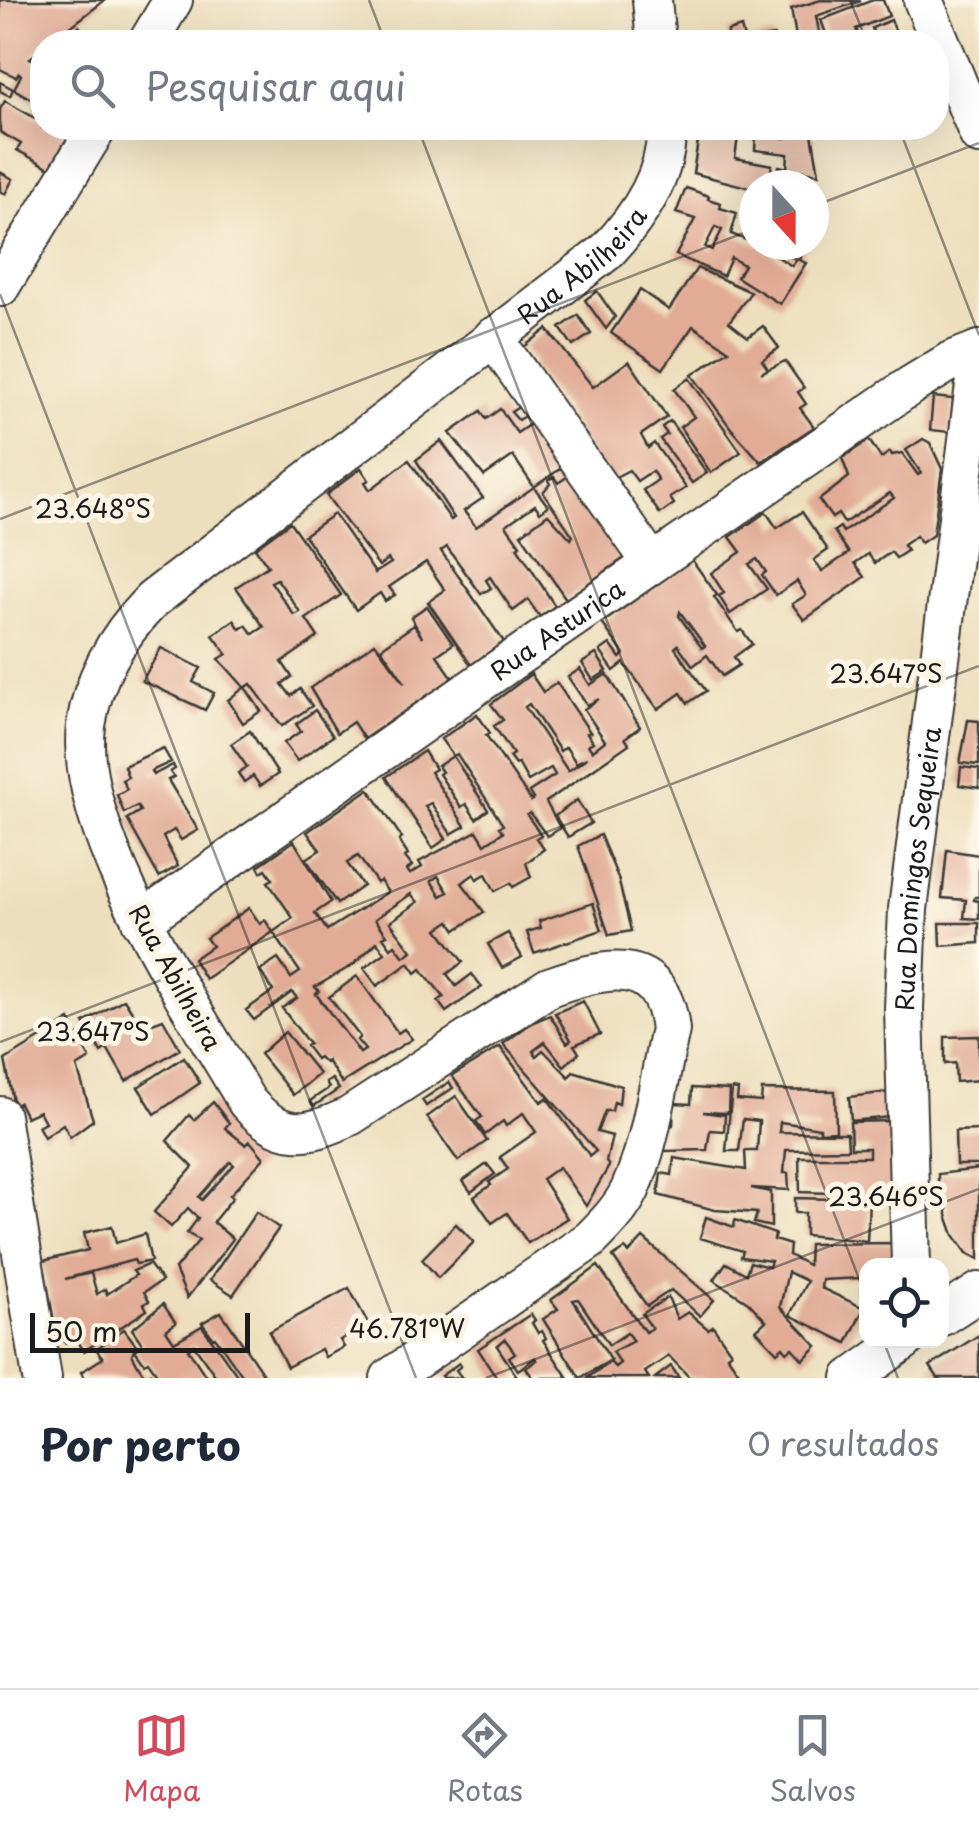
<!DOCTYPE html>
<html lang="pt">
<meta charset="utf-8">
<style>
body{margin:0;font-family:"Playpen Sans",sans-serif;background:#f2f2f3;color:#1f2937}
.controls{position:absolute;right:30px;bottom:30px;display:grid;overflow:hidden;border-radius:20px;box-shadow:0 10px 40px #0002}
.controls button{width:90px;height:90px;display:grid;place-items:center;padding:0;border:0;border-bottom:2px solid #e0e1e3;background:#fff;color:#1f2937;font:50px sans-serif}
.compass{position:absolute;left:739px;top:170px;width:90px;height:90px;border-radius:50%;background:#fff;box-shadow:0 10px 40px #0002;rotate:159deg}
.scale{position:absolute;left:30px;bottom:25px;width:220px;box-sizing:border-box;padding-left:10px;border:5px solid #1c1c1c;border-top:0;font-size:28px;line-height:35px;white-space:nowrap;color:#1c1c1c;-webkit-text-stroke:8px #fcf5e5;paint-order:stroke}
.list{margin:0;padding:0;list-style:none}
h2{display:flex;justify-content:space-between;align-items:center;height:130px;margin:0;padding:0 40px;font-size:42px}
h2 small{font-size:32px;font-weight:400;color:#747a83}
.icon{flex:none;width:55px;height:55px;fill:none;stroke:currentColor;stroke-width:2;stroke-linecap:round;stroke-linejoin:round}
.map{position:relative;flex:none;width:979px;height:1378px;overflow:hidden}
.search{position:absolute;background:#fff;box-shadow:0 10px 40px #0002;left:30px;right:30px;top:30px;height:110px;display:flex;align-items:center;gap:25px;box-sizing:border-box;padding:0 35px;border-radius:40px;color:#747a83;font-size:38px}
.sheet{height:310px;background:#fff}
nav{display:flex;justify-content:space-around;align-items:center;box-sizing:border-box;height:140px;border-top:2px solid #e0e1e3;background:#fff;font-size:28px;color:#747a83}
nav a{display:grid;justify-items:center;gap:5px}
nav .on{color:#d1495b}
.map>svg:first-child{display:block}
.building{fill:#e1ab95;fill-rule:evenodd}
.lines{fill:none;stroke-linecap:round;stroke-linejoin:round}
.minor-casing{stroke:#3b3934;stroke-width:42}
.minor{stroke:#fff;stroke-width:38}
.ticks{fill:none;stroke:#1c1c1c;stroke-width:2.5;stroke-opacity:0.45}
.labels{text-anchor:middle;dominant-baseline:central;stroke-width:10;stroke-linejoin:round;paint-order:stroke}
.street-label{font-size:25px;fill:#1c1c1c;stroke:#fcf5e5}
.ticks-label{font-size:25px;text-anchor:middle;fill:#1c1c1c;stroke:#fcf5e5;stroke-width:10;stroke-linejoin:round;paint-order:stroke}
</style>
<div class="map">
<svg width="979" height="1378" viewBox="0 0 979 1378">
<rect width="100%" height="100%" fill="#fcf5e5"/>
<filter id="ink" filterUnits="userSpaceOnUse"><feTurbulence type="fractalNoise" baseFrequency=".01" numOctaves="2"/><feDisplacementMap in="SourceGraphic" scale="20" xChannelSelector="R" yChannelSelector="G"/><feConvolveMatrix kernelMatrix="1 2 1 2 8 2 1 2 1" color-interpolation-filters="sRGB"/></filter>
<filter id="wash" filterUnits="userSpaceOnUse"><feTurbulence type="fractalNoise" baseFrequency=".0048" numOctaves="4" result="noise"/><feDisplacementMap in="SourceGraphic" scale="40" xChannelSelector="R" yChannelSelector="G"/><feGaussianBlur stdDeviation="2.25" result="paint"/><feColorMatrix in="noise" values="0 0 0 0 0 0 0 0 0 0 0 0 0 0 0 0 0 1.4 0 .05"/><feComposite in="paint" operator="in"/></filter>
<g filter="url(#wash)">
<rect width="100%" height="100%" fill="#eddfbd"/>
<g id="blocks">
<g class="building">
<path d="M0,0H105L51,42H42V49L30,58L42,65V114L34,109L38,103L14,89L21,75L19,73L16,77L0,69Z"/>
<path d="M821,0L861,1L816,16L821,42H797L791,9Z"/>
<path d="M873,0H883L889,16L856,29L861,40L874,35L872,28L891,20L900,42H829L821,20Z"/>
<path d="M79,26L93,42H58Z"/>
<path d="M741,27L745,42H727L728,31Z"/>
<path d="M774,36L775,42H745V40Z"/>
<path d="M0,82L13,89L10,96L0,91Z"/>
<path d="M5,101L42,122V128H52L68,137L50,168L17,150L21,144L0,132V109Z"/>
<path d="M700,128H732L733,132L716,131L715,135L738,137L735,158L772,165L769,179L765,178L763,185H754V189L693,173Z"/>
<path d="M784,128H811L819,174L793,169L791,179L808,185H775L779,166L787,168L788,154L755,150L756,135L785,138Z"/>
<path d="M0,172L13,179L5,194L0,191Z"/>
<path d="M814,186L822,188L826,208L814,231Z"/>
<path d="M686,188L709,196L708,199L721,203L720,208L737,213L731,234L759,245L792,266L797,259L761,245H807L799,260L806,263L780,304L737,277L744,265L731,258L723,276L676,255L695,219L676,213ZM715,227L722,230L712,250L705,247Z"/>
<path d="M697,268L751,292L729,322L748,337L763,326L779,348L762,360L768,369L761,373L785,361L804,388L798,392L806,404L800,408L814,427L761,462L730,427L692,375L729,350L693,326L663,369L611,333L640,290L669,310Z"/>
<path d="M597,291L615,317L606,329L585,300Z"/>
<path d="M578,315L591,334L573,346L560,328Z"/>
<path d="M547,329L593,387L629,361L667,417L641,435L648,448L654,443L686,488L670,498L674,504L660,514L643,490L658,480L652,471L637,481L629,470L606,482L559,399L532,367L536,364L524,347Z"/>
<path d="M689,378L741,452L711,473L680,427L694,417L674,389Z"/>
<path d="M933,397L953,399L950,432L930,430Z"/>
<path d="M520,406L526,415L518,420L511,412Z"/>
<path d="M500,409L517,433L539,418L570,462L534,487L548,506L540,512L535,505L506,525L520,545L517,547L555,606L540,617L528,600L513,611L490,577L486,580L491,588L481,594L447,547L441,551L504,642L471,665L428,602L445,590L426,562L389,587L395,595L385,601L380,593L356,610L304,535L334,514L375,573L391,563L388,559L379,566L326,495L361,468L369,480L365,482L370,490L409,460L451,520L454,518L416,460L441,441L483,498L464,511L476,527L534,487L513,456L484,476L450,433L481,411L486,419Z"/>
<path d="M670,421L707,473L692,483L660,439L667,434L662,427Z"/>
<path d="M923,439L930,443L942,469L933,535L921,543L916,536L903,545L907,551L896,558L891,552L875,563L868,554L855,563L865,577L804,620L792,604L806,595L797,581L776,595L762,575L766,572L757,559L749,564L767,589L730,614L719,596L724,593L711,573L741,552L730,537L766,512L777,528L802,512L828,550L814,560L822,571L849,553L834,531L840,527L843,532L894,498L890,493L844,523L838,514L832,518L819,500L849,477L842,458L869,440L881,458L890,452L892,455L902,453L918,475L921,473L906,450Z"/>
<path d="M574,472L633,552L566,599L521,534L548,514L571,539L573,536L543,492L550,484L548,480L554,477L558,483Z"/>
<path d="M290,522L341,595L306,619L318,637L282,662L292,677L282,684L291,696L300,689L312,706L282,726L251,684L245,688L219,659L227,654L213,635L234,620L240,629L246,625L253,634L264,627L236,587L268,566L255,548ZM277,579L300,612L294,615L271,582Z"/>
<path d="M692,560L717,595L714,597L738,632L742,630L752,644L734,657L739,665L722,676L707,655L693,666L678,645L675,648L706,691L688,703L681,693L658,709L624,663L614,671L600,651L610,644L620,658L624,654L602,623ZM680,612L705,646L702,648L679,616Z"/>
<path d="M427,606L453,644L437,655L453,678L364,739L353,722L337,733L310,688L375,643L405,683L381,648L414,625L422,637L411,617Z"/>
<path d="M161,648L201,668L193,682L214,693L205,710L142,681Z"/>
<path d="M596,654L607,671L593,680L582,663Z"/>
<path d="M580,669L590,685L607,674L640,727L625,738L629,744L546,802L560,828L547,836L530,813L527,815L541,835L536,838L544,849L526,863L531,877L513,887L511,883L495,891L486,874L477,879L474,874L462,883L484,912L456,930L450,921L438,929L463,962L447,974L456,986L472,974L482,987L446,1012L438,1001L444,997L421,969L416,973L409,963L377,986L364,968L385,953L377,942L353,965L315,987L319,991L316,994L360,1053L365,1050L357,1040L360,1037L329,997L357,976L398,1033L404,1029L412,1039L342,1083L327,1061L325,1063L319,1057L316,1059L306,1046L309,1044L282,1008L297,998L292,992L254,1020L246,1010L273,991L260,971L278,959L291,978L300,972L273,932L293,918L268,882L273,879L266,869L261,872L258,866L294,841L331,902L315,913L327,930L388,892L380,881L377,883L358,856L347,863L363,886L337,904L306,859L320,850L307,832L369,789L402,838L399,841L408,855L405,857L412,866L407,870L410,874L422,867L419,862L477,831L485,844L503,832L499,827L503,825L457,754L453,756L441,739L477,714L490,733L486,735L531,801L533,799L529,792L555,775L551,768L528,781L518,763L515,765L509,757L513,754L494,726L503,720L491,704L531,674L543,692L557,683L590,732L587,733L593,742L588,745L592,751L605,741L584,709L599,699L587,705L568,677ZM529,704L560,751L566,747L576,763L587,758L568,771L525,707ZM438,876L448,892L441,896L431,881ZM411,894L418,902L390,922L412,951L404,957L395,945L391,948L383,937L387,935L375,919Z"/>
<path d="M245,687L261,711L243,723L228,700Z"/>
<path d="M315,710L333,736L297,761L284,743L301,731L296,724Z"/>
<path d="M968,720L979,721V765L960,763Z"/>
<path d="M250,731L278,774L260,786L253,776L244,782L238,773L247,767L231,744Z"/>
<path d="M163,748L171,762L151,771L153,775L173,765L175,769L170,772L174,777L168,780L198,830L181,840L174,830L163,837L178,866L159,877L127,819L140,811L137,806L124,813L117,795L127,789L122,780L128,777L124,766Z"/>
<path d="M424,751L435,769L430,772L465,826L451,834L431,803L425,806L446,839L433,848L386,777Z"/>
<path d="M453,756L488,810L476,819L466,804L461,807L439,774L442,772L438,766Z"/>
<path d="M961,767L979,769V788L959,785Z"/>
<path d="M577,800L591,823L568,837L555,816Z"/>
<path d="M600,835L618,878L631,931L609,935L578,846Z"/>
<path d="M947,850L979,855V897H975L974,900L979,901V919L964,918L966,900L942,898Z"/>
<path d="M593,903L602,930L534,953L527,932L541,928L539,921Z"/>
<path d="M249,908L260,924L265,920L273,932L205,979L193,959L212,946L206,938Z"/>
<path d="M940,923H979V943L941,946Z"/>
<path d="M508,933L522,957L502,968L488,944Z"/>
<path d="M124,999L142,1027L163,1019L180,1049L126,1081L107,1048L101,1052L84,1023Z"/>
<path d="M583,1001L600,1034L574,1045L579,1053L564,1066L545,1042L533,1051L536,1056L543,1050L569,1077L573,1071L621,1086L619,1104L614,1102L612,1111H605L597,1132L612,1136L606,1162L609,1166L586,1206L559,1167L542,1179L567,1218L528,1243L507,1213L492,1223L474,1197L491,1185L489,1182L508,1169L500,1157L536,1132L523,1113L506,1126L503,1121L485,1135L476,1121L482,1117L452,1076L500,1047L541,1102L547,1098L590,1156L596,1151L503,1044L531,1023L550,1015L567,1043L571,1040L555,1013Z"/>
<path d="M70,1020L90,1059L77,1067L93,1120L70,1137L63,1124L44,1137L38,1126L45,1122L39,1111L26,1117L19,1103L14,1106L5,1060Z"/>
<path d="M285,1032L319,1074L293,1095L260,1054Z"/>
<path d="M979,1036V1080L956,1082L955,1063L945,1064V1037Z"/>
<path d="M184,1057L200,1083L155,1114L138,1087Z"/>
<path d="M332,1079L339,1089L314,1106L310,1101L329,1088L326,1083Z"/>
<path d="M449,1082L453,1088L426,1106L422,1100Z"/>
<path d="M692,1088L729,1090L728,1113L703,1112L725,1115L724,1131L710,1130L707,1150L664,1151L668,1127L673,1125L674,1103L691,1104Z"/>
<path d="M732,1089L738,1090L737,1100L761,1102L762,1090L835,1091L836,1131L820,1132V1128L780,1122L779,1132L847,1133L848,1149L786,1150L784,1173H788L789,1190L751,1188L771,1192V1227L754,1223L757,1213L715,1210L658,1195L661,1173L672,1175L674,1158L746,1170L745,1151H757L759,1121L743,1119L739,1151H726Z"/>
<path d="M890,1092V1117L851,1121L849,1097Z"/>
<path d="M456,1096L487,1141L458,1161L427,1117Z"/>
<path d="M213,1102L229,1123L225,1128L246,1145L250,1141L264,1158L230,1195L233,1197L213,1222L233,1239L187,1298L175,1269L199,1240L187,1233L198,1218L188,1208L171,1227L154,1212L193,1167L167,1141L189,1115L194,1120ZM230,1162L234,1165L202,1200L199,1197Z"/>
<path d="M890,1121L891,1195L800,1192L799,1157H869V1148H851L850,1122Z"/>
<path d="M979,1130V1165H956L955,1131Z"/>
<path d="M487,1164L495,1174L471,1192L463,1181Z"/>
<path d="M979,1169V1259L967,1253L954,1235L947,1215V1200H938V1174Z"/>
<path d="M795,1198L869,1200L867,1241L805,1235V1213H795Z"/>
<path d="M256,1212L279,1228L233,1295L210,1280Z"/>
<path d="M706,1217L734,1227L735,1220L775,1234L774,1240L790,1245L789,1255L808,1265L809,1244L893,1243L891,1266H866V1297L862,1296L861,1278L822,1280L821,1288L864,1308L847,1343L790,1315L807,1281L788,1272L780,1307L817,1346L803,1360L792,1348L787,1352L783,1347L777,1352L756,1330L766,1321L748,1302L714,1280L726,1263L746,1274L750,1262L769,1267L771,1261L741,1257L743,1251L700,1238Z"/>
<path d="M456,1224L474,1242L438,1278L422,1259Z"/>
<path d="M112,1226L116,1243L145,1234L151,1261L136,1264L134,1260L65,1279L91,1273L97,1294L105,1289L107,1294L136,1275L133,1271L149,1264L162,1281L144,1292L149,1301L144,1304L147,1310L84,1351L75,1337L65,1343L57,1320L54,1322L43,1261L88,1250L84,1233Z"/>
<path d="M643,1238L714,1300L700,1316L671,1290L647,1306L613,1257L625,1249L629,1253Z"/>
<path d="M598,1266L645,1332L652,1328L642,1314L668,1297L677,1319L688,1312L708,1329L713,1326L731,1352L727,1355L743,1378H690L669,1356L645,1372L649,1378H587L610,1362L615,1367L620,1363L612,1352L633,1341L627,1333L609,1345L578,1299L573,1300L611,1360L580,1378L543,1319L558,1309L551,1300Z"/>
<path d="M349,1288L369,1325L340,1340L344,1347L325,1357L321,1349L287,1367L269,1332Z"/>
<path d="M163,1304L176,1323L166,1330L174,1342L202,1326L239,1378H217L194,1345L188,1349L207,1378H160L148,1361L144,1363L135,1350L143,1345L132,1329Z"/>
<path d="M221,1312L266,1378H244L215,1337L213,1338L202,1323Z"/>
<path d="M531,1314L535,1320L532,1323L538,1333L542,1331L546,1338L543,1340L568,1378H533L526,1368L537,1360L535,1358L518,1370L509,1357L515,1353L505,1339L497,1346L518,1378H497L478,1349Z"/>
<path d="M124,1329L136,1345L132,1354L139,1367L146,1377L151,1373L155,1378H84L81,1372L103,1358L96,1349Z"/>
<path d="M979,1335V1378H938L930,1366Z"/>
<path d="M459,1363L461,1366L456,1370L462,1378H443L441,1376Z"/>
<path d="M671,1366L679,1378H655Z"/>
</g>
</g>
</g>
<g filter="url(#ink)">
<use href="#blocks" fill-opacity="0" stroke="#3b3934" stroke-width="2.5"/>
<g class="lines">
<g class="minor-casing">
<g id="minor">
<path d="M652,0L656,42"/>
<path d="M923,0L979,135"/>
<path d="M148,42L173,0"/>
<path d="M0,287L97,128"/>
<path d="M493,337L652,563"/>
<path id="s1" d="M141,921L514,659L910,386L951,361L979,350"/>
<path d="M0,1116L42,1378"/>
<path id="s2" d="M911,1266L904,1008L908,909L979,354"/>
<path d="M942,1316L979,1292"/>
<path id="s3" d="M390,1378L590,1240C605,1225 621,1209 630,1190C652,1141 658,1082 670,1030C662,952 602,968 549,987L350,1116C307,1137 280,1140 247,1102C194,1010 73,834 86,726C93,676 118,635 152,600L606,252C637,219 668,176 666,128"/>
<path d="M852,1378L905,1340"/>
</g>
</g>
<use href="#minor" class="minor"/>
</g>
</g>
<path class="ticks" d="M369,0L385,42M850,0L867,42M418,128L866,1297M899,128L979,335M814,206L979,143M0,294L416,1378M0,519L754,229M0,1042L979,666M883,1340L898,1378M486,1378L979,1189"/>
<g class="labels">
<g class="street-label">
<text stroke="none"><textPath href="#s3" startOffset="2088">Rua Abilheira</textPath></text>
<text stroke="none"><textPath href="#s1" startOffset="508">Rua Asturica</textPath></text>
<text stroke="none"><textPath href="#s2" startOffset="398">Rua Domingos Sequeira</textPath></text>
<text transform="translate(176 977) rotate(61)">Rua Abilheira</text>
</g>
</g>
<g class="ticks-label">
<text x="93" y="518">23.648°S</text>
<text x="886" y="683">23.647°S</text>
<text x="93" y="1041">23.647°S</text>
<text x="886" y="1206">23.646°S</text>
<text x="407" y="1338">46.781°W</text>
</g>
</svg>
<div class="controls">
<button><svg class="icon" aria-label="locate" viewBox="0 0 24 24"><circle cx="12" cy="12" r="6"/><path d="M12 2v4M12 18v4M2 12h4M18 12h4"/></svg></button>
</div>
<svg class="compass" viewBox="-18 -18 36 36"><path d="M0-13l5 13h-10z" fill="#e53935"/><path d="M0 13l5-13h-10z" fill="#747a83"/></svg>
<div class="scale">50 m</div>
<div class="search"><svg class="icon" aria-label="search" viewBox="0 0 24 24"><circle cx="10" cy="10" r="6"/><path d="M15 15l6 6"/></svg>Pesquisar aqui</div>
</div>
<section class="sheet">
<h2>Por perto<small>0 resultados</small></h2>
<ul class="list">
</ul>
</section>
<nav>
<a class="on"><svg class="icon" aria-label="map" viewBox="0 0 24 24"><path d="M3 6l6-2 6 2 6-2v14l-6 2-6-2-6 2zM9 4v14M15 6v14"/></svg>Mapa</a>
<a><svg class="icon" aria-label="directions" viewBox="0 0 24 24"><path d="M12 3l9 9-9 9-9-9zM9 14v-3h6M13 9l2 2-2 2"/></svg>Rotas</a>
<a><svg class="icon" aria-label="saved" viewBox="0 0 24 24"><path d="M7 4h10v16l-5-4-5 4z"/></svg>Salvos</a>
</nav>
